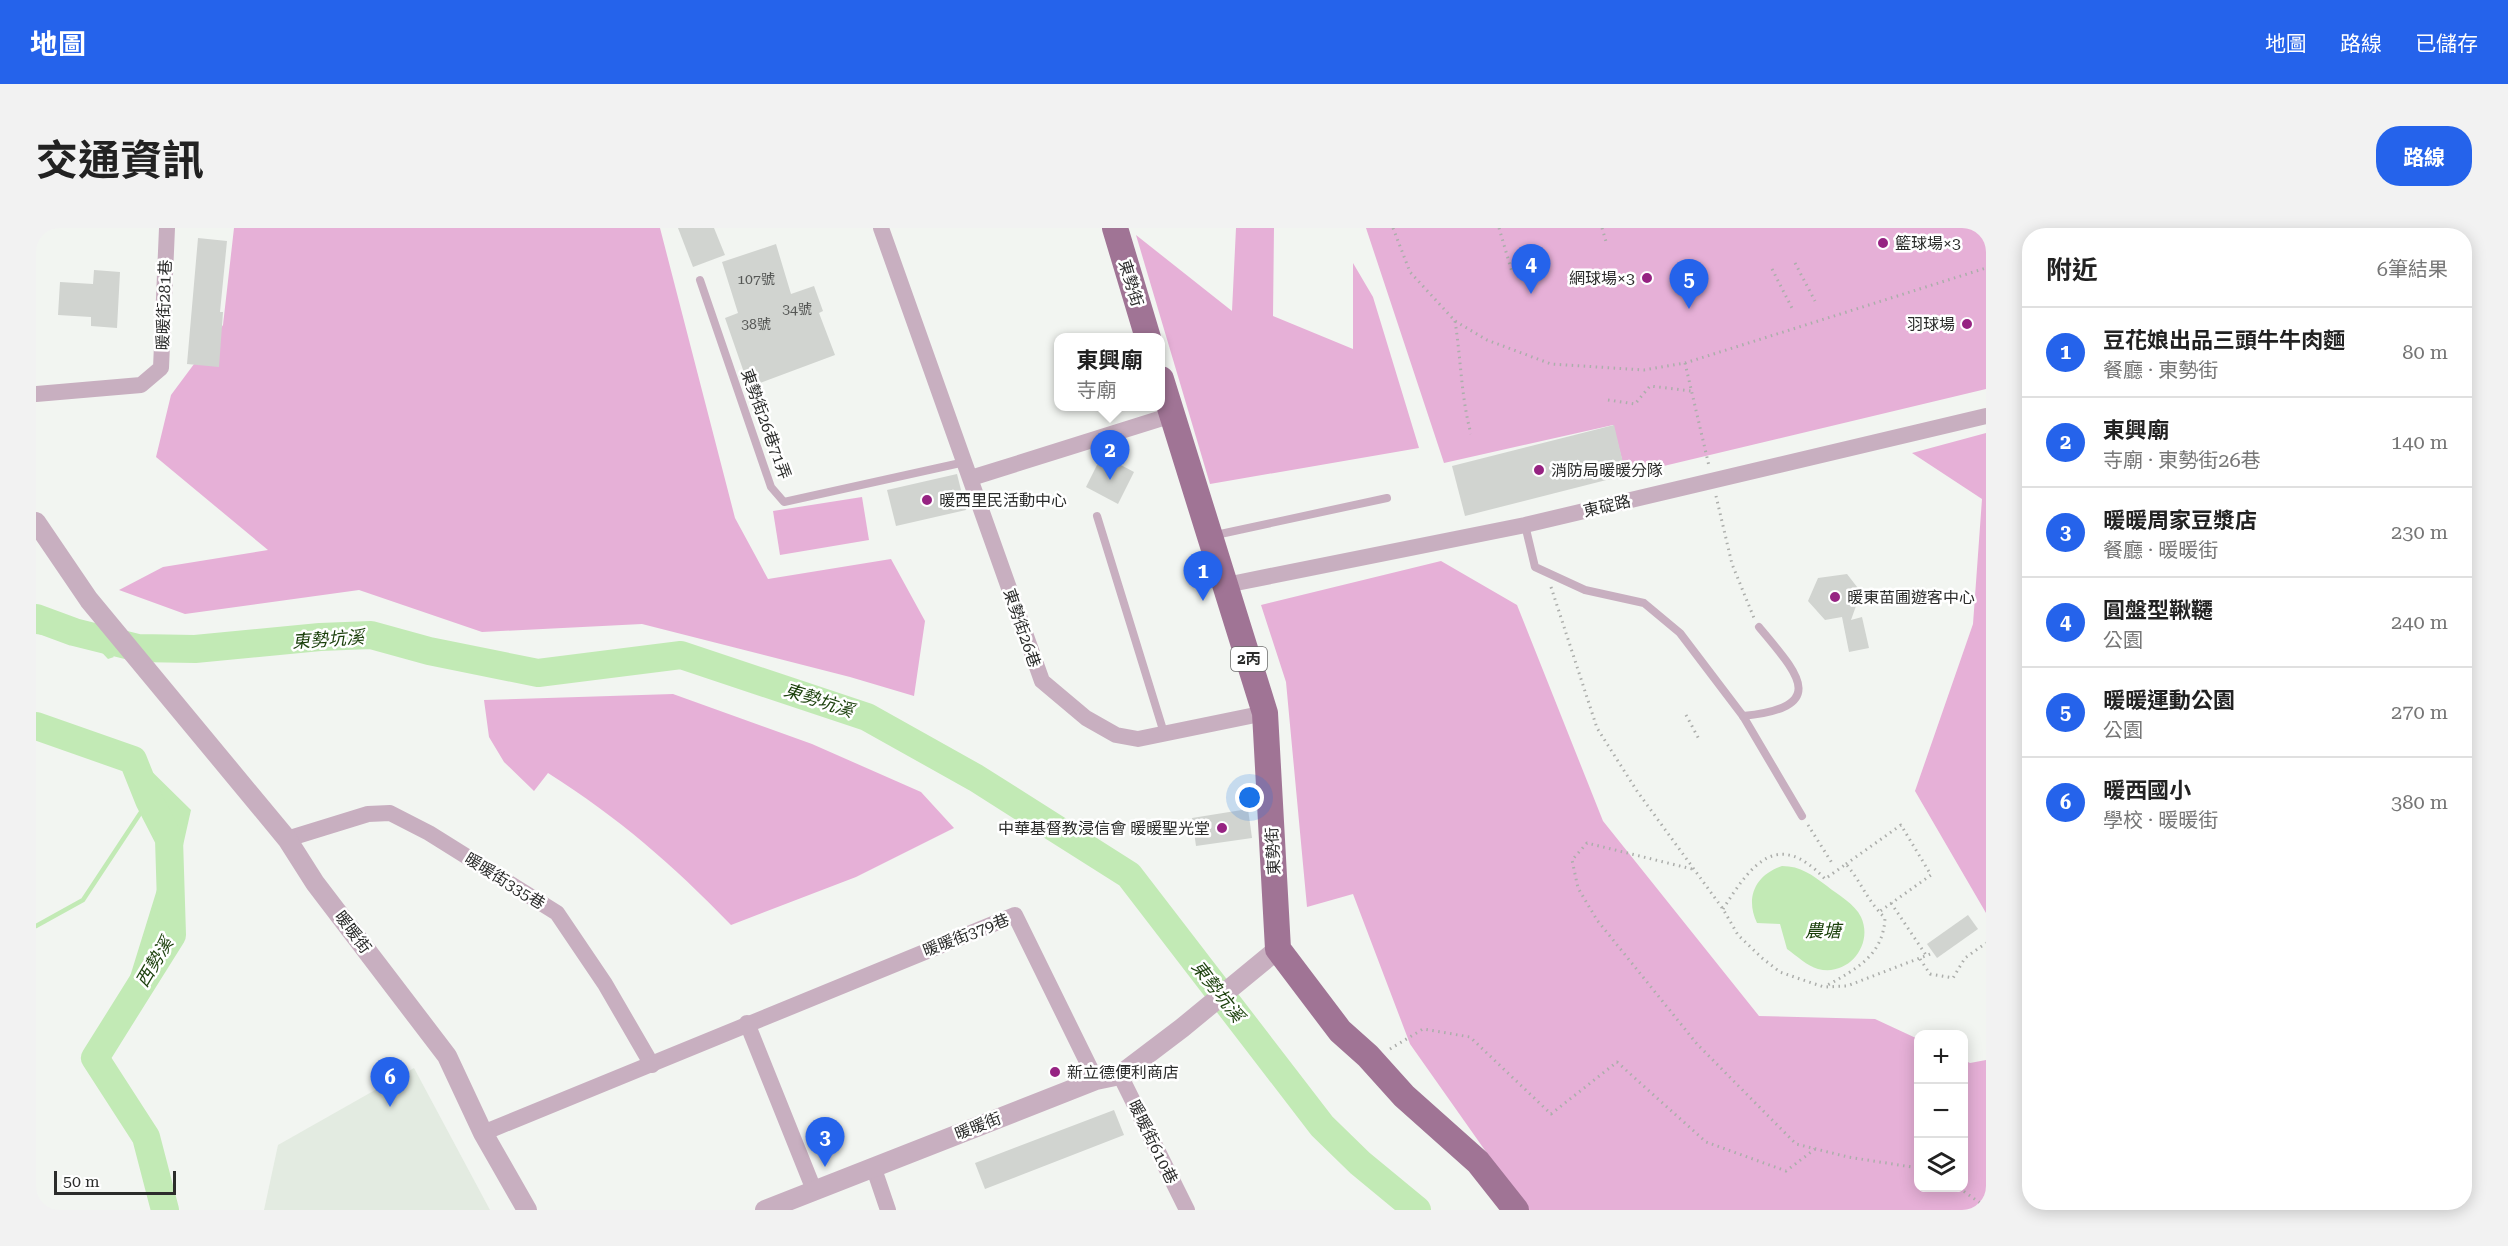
<!DOCTYPE html>
<html lang="zh-TW">
<meta charset="utf-8">
<style>
body{margin:0;font-family:"Roboto Serif","Noto Sans TC",serif;background:#f2f2f2;color:#222}
.controls{position:absolute;right:18px;bottom:18px;display:grid;overflow:hidden;border-radius:12px;box-shadow:0 3px 15px #0003}
.controls button{width:54px;height:54px;display:grid;place-items:center;padding:0;border:0;border-bottom:2px solid #e0e0e0;background:#fff;color:#222;font:30px sans-serif}
.scale{position:absolute;left:18px;bottom:15px;width:122px;box-sizing:border-box;padding-left:6px;border:3px solid #2b2c2b;border-top:0;font-size:16px;line-height:21px;white-space:nowrap;color:#2b2c2b;-webkit-text-stroke:4px #fff;paint-order:stroke}
.you{position:absolute;left:1214px;top:570px;width:21px;height:21px;margin:-15px;border:4px solid #fff;border-radius:50%;background:#1a73e8;box-shadow:0 0 0 9px #1a73e833}
.badge{display:grid;place-items:center;width:39px;height:39px;border-radius:50%;background:#2563eb;color:#fff;font-size:20px;font-weight:700}
.pin{position:absolute;translate:-50% -50px;filter:drop-shadow(0 2px 3px #0008)}
.pin::after{content:'';position:absolute;top:32px;width:21px;height:18px;background:inherit;clip-path:polygon(0 0,100% 0,50% 100%)}
.popup{position:absolute;left:1018px;top:105px;width:111px;height:78px;box-sizing:border-box;display:grid;place-content:center;border-radius:12px;background:#fff;filter:drop-shadow(0 2px 4px #0005);font-size:20px;white-space:nowrap;color:#767676}
.popup b{font-size:22px;color:#222}
.popup::after{content:'';position:absolute;left:50%;top:100%;margin-left:-12px;border:12px solid transparent;border-top-color:#fff}
.list{margin:0;padding:0;list-style:none}
h2{display:flex;justify-content:space-between;align-items:center;height:78px;margin:0;padding:0 24px;font-size:26px}
h2 small{font-size:20px;font-weight:400;color:#767676}
.list li{display:grid;grid-template-columns:39px 1fr auto;gap:18px;align-items:center;box-sizing:border-box;height:90px;padding:0 24px;border-top:2px solid #e0e0e0}
.list b{display:block;font-size:22px;white-space:nowrap}
.list p{margin:0;font-size:20px;white-space:nowrap;color:#767676}
.list em{font-size:20px;font-style:normal;color:#767676}
.icon{flex:none;width:33px;height:33px;fill:none;stroke:currentColor;stroke-width:2;stroke-linecap:round;stroke-linejoin:round}
.map{position:relative;flex:none;width:1950px;height:982px;overflow:hidden;border-radius:24px}
header{display:flex;align-items:center;gap:36px;box-sizing:border-box;height:84px;padding:0 30px;background:#2563eb;color:#fff}
header strong{font-size:28px}
nav{display:flex;gap:33px;margin-inline-start:auto;font-size:21px}
.intro{display:flex;align-items:center;justify-content:space-between;box-sizing:border-box;height:144px;padding:0 36px}
h1{margin:0;font-size:42px}
.button{padding:15px 27px;border-radius:24px;background:#2563eb;color:#fff;font-size:21px;font-weight:700}
main{display:flex;gap:36px;padding:0 36px}
aside{flex:1;background:#fff;border-radius:24px;box-shadow:0 3px 15px #0003}
.map>svg:first-child{display:block}
.built{fill:#e3ebe1}
.green{fill:#e6b0d7}
.water{fill:#c2eab5}
.lines{fill:none;stroke-linecap:round;stroke-linejoin:round}
.stream{stroke:#c2eab5;stroke-width:4.5}
.river{stroke:#c2eab5;stroke-width:28}
.building{fill:#d1d4d0}
.path{stroke:#acaeab;stroke-width:3;stroke-dasharray:1.5 4.5;stroke-linecap:butt}
.service{stroke:#c8afc0;stroke-width:8}
.minor{stroke:#c8afc0;stroke-width:16}
.tertiary{stroke:#c8afc0;stroke-width:20}
.primary{stroke:#a07495;stroke-width:26}
.poi-dot{fill:#962382;stroke:#fff;stroke-width:2}
.labels{text-anchor:middle;dominant-baseline:central;stroke-width:5;stroke-linejoin:round;paint-order:stroke}
.number-label{font-size:14px;fill:#545654}
.shield{fill:#fff;stroke:#6b6b6b;stroke-width:1.5}
.shield-label{font-size:15px;font-weight:bold;fill:#2b2c2b}
.poi-label{font-size:16px;fill:#2b2c2b;stroke:#fff;text-anchor:start}
.street-label{font-size:16px;fill:#2b2c2b;stroke:#fff}
.water-label{font-size:18px;font-style:italic;fill:#1a3f0a;stroke:#fff}
</style>
<header>
<strong>地圖</strong>
<nav><a>地圖</a><a>路線</a><a>已儲存</a></nav>
</header>
<div class="intro"><h1>交通資訊</h1><a class="button">路線</a></div>
<main>
<div class="map">
<svg width="1950" height="982" viewBox="0 0 1950 982">
<rect width="100%" height="100%" fill="#f2f5f1"/>
<path class="built" d="M378,840L454,982H228L242,917Z"/>
<g class="green">
<path d="M198,0H624L699,290L732,351L855,331L889,393L878,468L814,449L606,396L446,404L323,362L149,386L83,362L127,339L232,322L120,229L135,167L187,97Z"/>
<path d="M1200,0H1238L1237,88L1317,121V35L1337,69L1383,220L1174,256L1100,7L1196,83Z"/>
<path d="M1330,0H1950V161L1590,247L1577,197L1408,235Z"/>
<path d="M1950,205V685L1879,563L1937,396L1946,271L1876,225Z"/>
<path d="M826,269L833,312L744,327L737,283Z"/>
<path d="M1405,333L1481,377L1567,593L1723,788L1839,791L1882,811V960H1928V832L1934,835L1950,832V982H1491L1374,816L1317,666L1271,679L1250,454L1225,377Z"/>
<path d="M637,466L776,516L885,564L918,600L820,649L695,697C636,636 583,590 512,545L498,563L468,534L453,509L448,472Z"/>
</g>
<g class="water">
<path d="M0,383L54,402L78,429L72,431L56,414L0,406Z"/>
<path d="M0,490L98,526L155,582L113,769L92,755L127,642L101,533L0,499Z"/>
<path d="M1746,638C1765,638 1776,647 1791,658C1802,667 1819,676 1825,689C1838,717 1812,749 1782,741C1771,738 1761,728 1751,721L1744,696L1721,695C1709,670 1719,647 1746,638Z"/>
</g>
<g class="lines">
<path class="stream" d="M0,698L47,672L113,572"/>
<g class="river">
<path d="M0,390L38,404L102,420L159,421L284,409L335,407L393,423L502,445L645,427L831,489L940,550L1093,647L1286,898L1324,935L1381,982"/>
<path d="M0,498L97,532L113,572L133,611L136,707L59,830L110,909L129,982"/>
</g>
</g>
<g class="building">
<path d="M642,0H678L689,27L657,39Z"/>
<path d="M162,10L191,13L184,84H187L183,139L151,136Z"/>
<path d="M740,16L755,66L778,58L787,83L783,85L799,127L713,159L689,90L702,85L686,34Z"/>
<path d="M58,42L84,44L81,100L55,98V89L22,87L24,54L57,56Z"/>
<path d="M1578,197L1590,247L1429,288L1416,238Z"/>
<path d="M1066,227L1098,244L1082,276L1050,259Z"/>
<path d="M921,246L930,282L860,298L851,262Z"/>
<path d="M1811,346L1825,364L1815,392L1826,389L1833,420L1813,424L1806,389L1789,392L1772,373L1782,350Z"/>
<path d="M1212,581L1216,610L1160,618L1156,590Z"/>
<path d="M1932,687L1942,701L1901,730L1891,716Z"/>
<path d="M1078,882L1088,907L949,961L939,935Z"/>
</g>
<g class="lines">
<g class="path">
<path d="M1357,0L1374,44L1419,93L1451,112L1515,136L1608,142L1649,135L1950,40"/>
<path d="M1463,0L1476,44"/>
<path d="M1566,0L1571,17"/>
<path d="M1759,35L1779,73"/>
<path d="M1736,41L1757,82"/>
<path d="M1419,93C1425,131 1425,169 1435,206"/>
<path d="M1649,135L1673,238"/>
<path d="M1572,172L1599,176L1614,158L1655,163"/>
<path d="M1680,268L1696,336L1718,390"/>
<path d="M1515,359L1561,500L1601,563L1687,681L1702,707L1726,730L1744,744L1767,752L1788,759L1811,758L1897,725"/>
<path d="M1650,487L1664,513"/>
<path d="M1772,597L1796,635"/>
<path d="M1810,636L1865,597L1895,647L1843,684"/>
<path d="M1656,641L1551,615L1536,632L1542,660L1561,692L1661,816L1760,916L1812,929L1882,940"/>
<path d="M1855,675L1890,727"/>
<path d="M1687,681C1715,637 1741,600 1789,651L1810,636C1826,655 1830,671 1849,690C1847,728 1820,741 1790,758"/>
<path d="M1884,731L1894,746L1917,750L1929,730L1950,715"/>
<path d="M1354,821L1387,801L1434,809L1515,886L1581,834L1670,914L1750,943L1779,921"/>
<path d="M1923,960L1950,979"/>
</g>
<g class="service">
<path d="M664,52L735,259L748,274L929,234"/>
<path d="M1061,288L1128,505"/>
<path d="M1489,297L1499,339L1549,362L1608,375L1644,405L1707,488L1766,588"/>
<path d="M1175,308L1351,270"/>
<path d="M1707,488C1796,479 1760,444 1723,399"/>
</g>
<g class="minor">
<path d="M845,0L1006,453L1050,490L1080,507L1102,511L1229,485"/>
<path d="M0,166L105,157L125,140L131,0"/>
<path d="M935,250L1136,187"/>
<path d="M1190,357L1489,297L1950,188"/>
<path d="M251,611L332,586L354,585L393,605L521,685L569,756L616,837"/>
<path d="M711,795L778,962"/>
<path d="M1084,847L1151,982"/>
<path d="M447,905L979,687L1060,852"/>
<path d="M837,938L852,982"/>
</g>
<g class="tertiary">
<path d="M0,294L53,372L251,611L279,655L411,828L447,905L491,982"/>
<path d="M729,982L1060,852L1084,847L1146,800L1242,721"/>
</g>
<g class="primary">
<path d="M1079,0L1112,110"/>
<path d="M1125,151L1229,485L1242,721L1304,803L1332,828L1368,868L1442,934L1480,982"/>
</g>
</g>
<g class="poi-dot">
<circle cx="1847" cy="15" r="6"/>
<circle cx="1611" cy="50" r="6"/>
<circle cx="1931" cy="96" r="6"/>
<circle cx="1503" cy="242" r="6"/>
<circle cx="891" cy="272" r="6"/>
<circle cx="1799" cy="369" r="6"/>
<circle cx="1186" cy="600" r="6"/>
<circle cx="1019" cy="844" r="6"/>
</g>
<g class="labels">
<g class="number-label">
<text x="720" y="51">107號</text>
<text x="761" y="81">34號</text>
<text x="720" y="96">38號</text>
</g>
<rect class="shield" x="1195" y="419" width="36" height="24" rx="4.5"/>
<g class="shield-label">
<text x="1213" y="431">2丙</text>
</g>
<g class="poi-label">
<text x="1859" y="15">籃球場×3</text>
<text x="1599" y="50" text-anchor="end">網球場×3</text>
<text x="1919" y="96" text-anchor="end">羽球場</text>
<text x="1515" y="242">消防局暖暖分隊</text>
<text x="903" y="272">暖西里民活動中心</text>
<text x="1811" y="369">暖東苗圃遊客中心</text>
<text x="1174" y="600" text-anchor="end">中華基督教浸信會 暖暖聖光堂</text>
<text x="1031" y="844">新立德便利商店</text>
</g>
<g class="street-label">
<text transform="translate(1095 55) rotate(73)">東勢街</text>
<text transform="translate(128 77) rotate(-88)">暖暖街281巷</text>
<text transform="translate(730 196) rotate(70)">東勢街26巷71弄</text>
<text transform="translate(1571 278) rotate(-13)">東碇路</text>
<text transform="translate(986 400) rotate(71)">東勢街26巷</text>
<text transform="translate(1237 623) rotate(-93)">東勢街</text>
<text transform="translate(469 653) rotate(32)">暖暖街335巷</text>
<text transform="translate(317 704) rotate(53)">暖暖街</text>
<text transform="translate(930 707) rotate(-21)">暖暖街379巷</text>
<text transform="translate(942 898) rotate(-21)">暖暖街</text>
<text transform="translate(1117 914) rotate(64)">暖暖街610巷</text>
</g>
<g class="water-label">
<text transform="translate(292 411) rotate(-4)">東勢坑溪</text>
<text transform="translate(783 472) rotate(18)">東勢坑溪</text>
<text x="1787" y="702">農塘</text>
<text transform="translate(118 734) rotate(-59)">西勢溪</text>
<text transform="translate(1182 763) rotate(52)">東勢坑溪</text>
</g>
</g>
</svg>
<div class="controls">
<button>+</button>
<button>−</button>
<button><svg class="icon" aria-label="layers" viewBox="0 0 24 24"><path d="M12 4l9 5-9 5-9-5zM3 14l9 5 9-5"/></svg></button>
</div>
<div class="scale">50 m</div>
<div class="you"></div>
<div class="pin badge" style="left:1167px;top:373px">1</div>
<div class="pin badge" style="left:1074px;top:252px">2</div>
<div class="popup"><b>東興廟</b>寺廟</div>
<div class="pin badge" style="left:789px;top:939px">3</div>
<div class="pin badge" style="left:1495px;top:66px">4</div>
<div class="pin badge" style="left:1653px;top:81px">5</div>
<div class="pin badge" style="left:354px;top:879px">6</div>
</div>
<aside>
<h2>附近<small>6筆結果</small></h2>
<ul class="list">
<li><span class="badge">1</span><div><b>豆花娘出品三頭牛牛肉麵</b><p>餐廳 · 東勢街</p></div><em>80 m</em></li>
<li><span class="badge">2</span><div><b>東興廟</b><p>寺廟 · 東勢街26巷</p></div><em>140 m</em></li>
<li><span class="badge">3</span><div><b>暖暖周家豆漿店</b><p>餐廳 · 暖暖街</p></div><em>230 m</em></li>
<li><span class="badge">4</span><div><b>圓盤型鞦韆</b><p>公園</p></div><em>240 m</em></li>
<li><span class="badge">5</span><div><b>暖暖運動公園</b><p>公園</p></div><em>270 m</em></li>
<li><span class="badge">6</span><div><b>暖西國小</b><p>學校 · 暖暖街</p></div><em>380 m</em></li>
</ul>
</aside>
</main>
